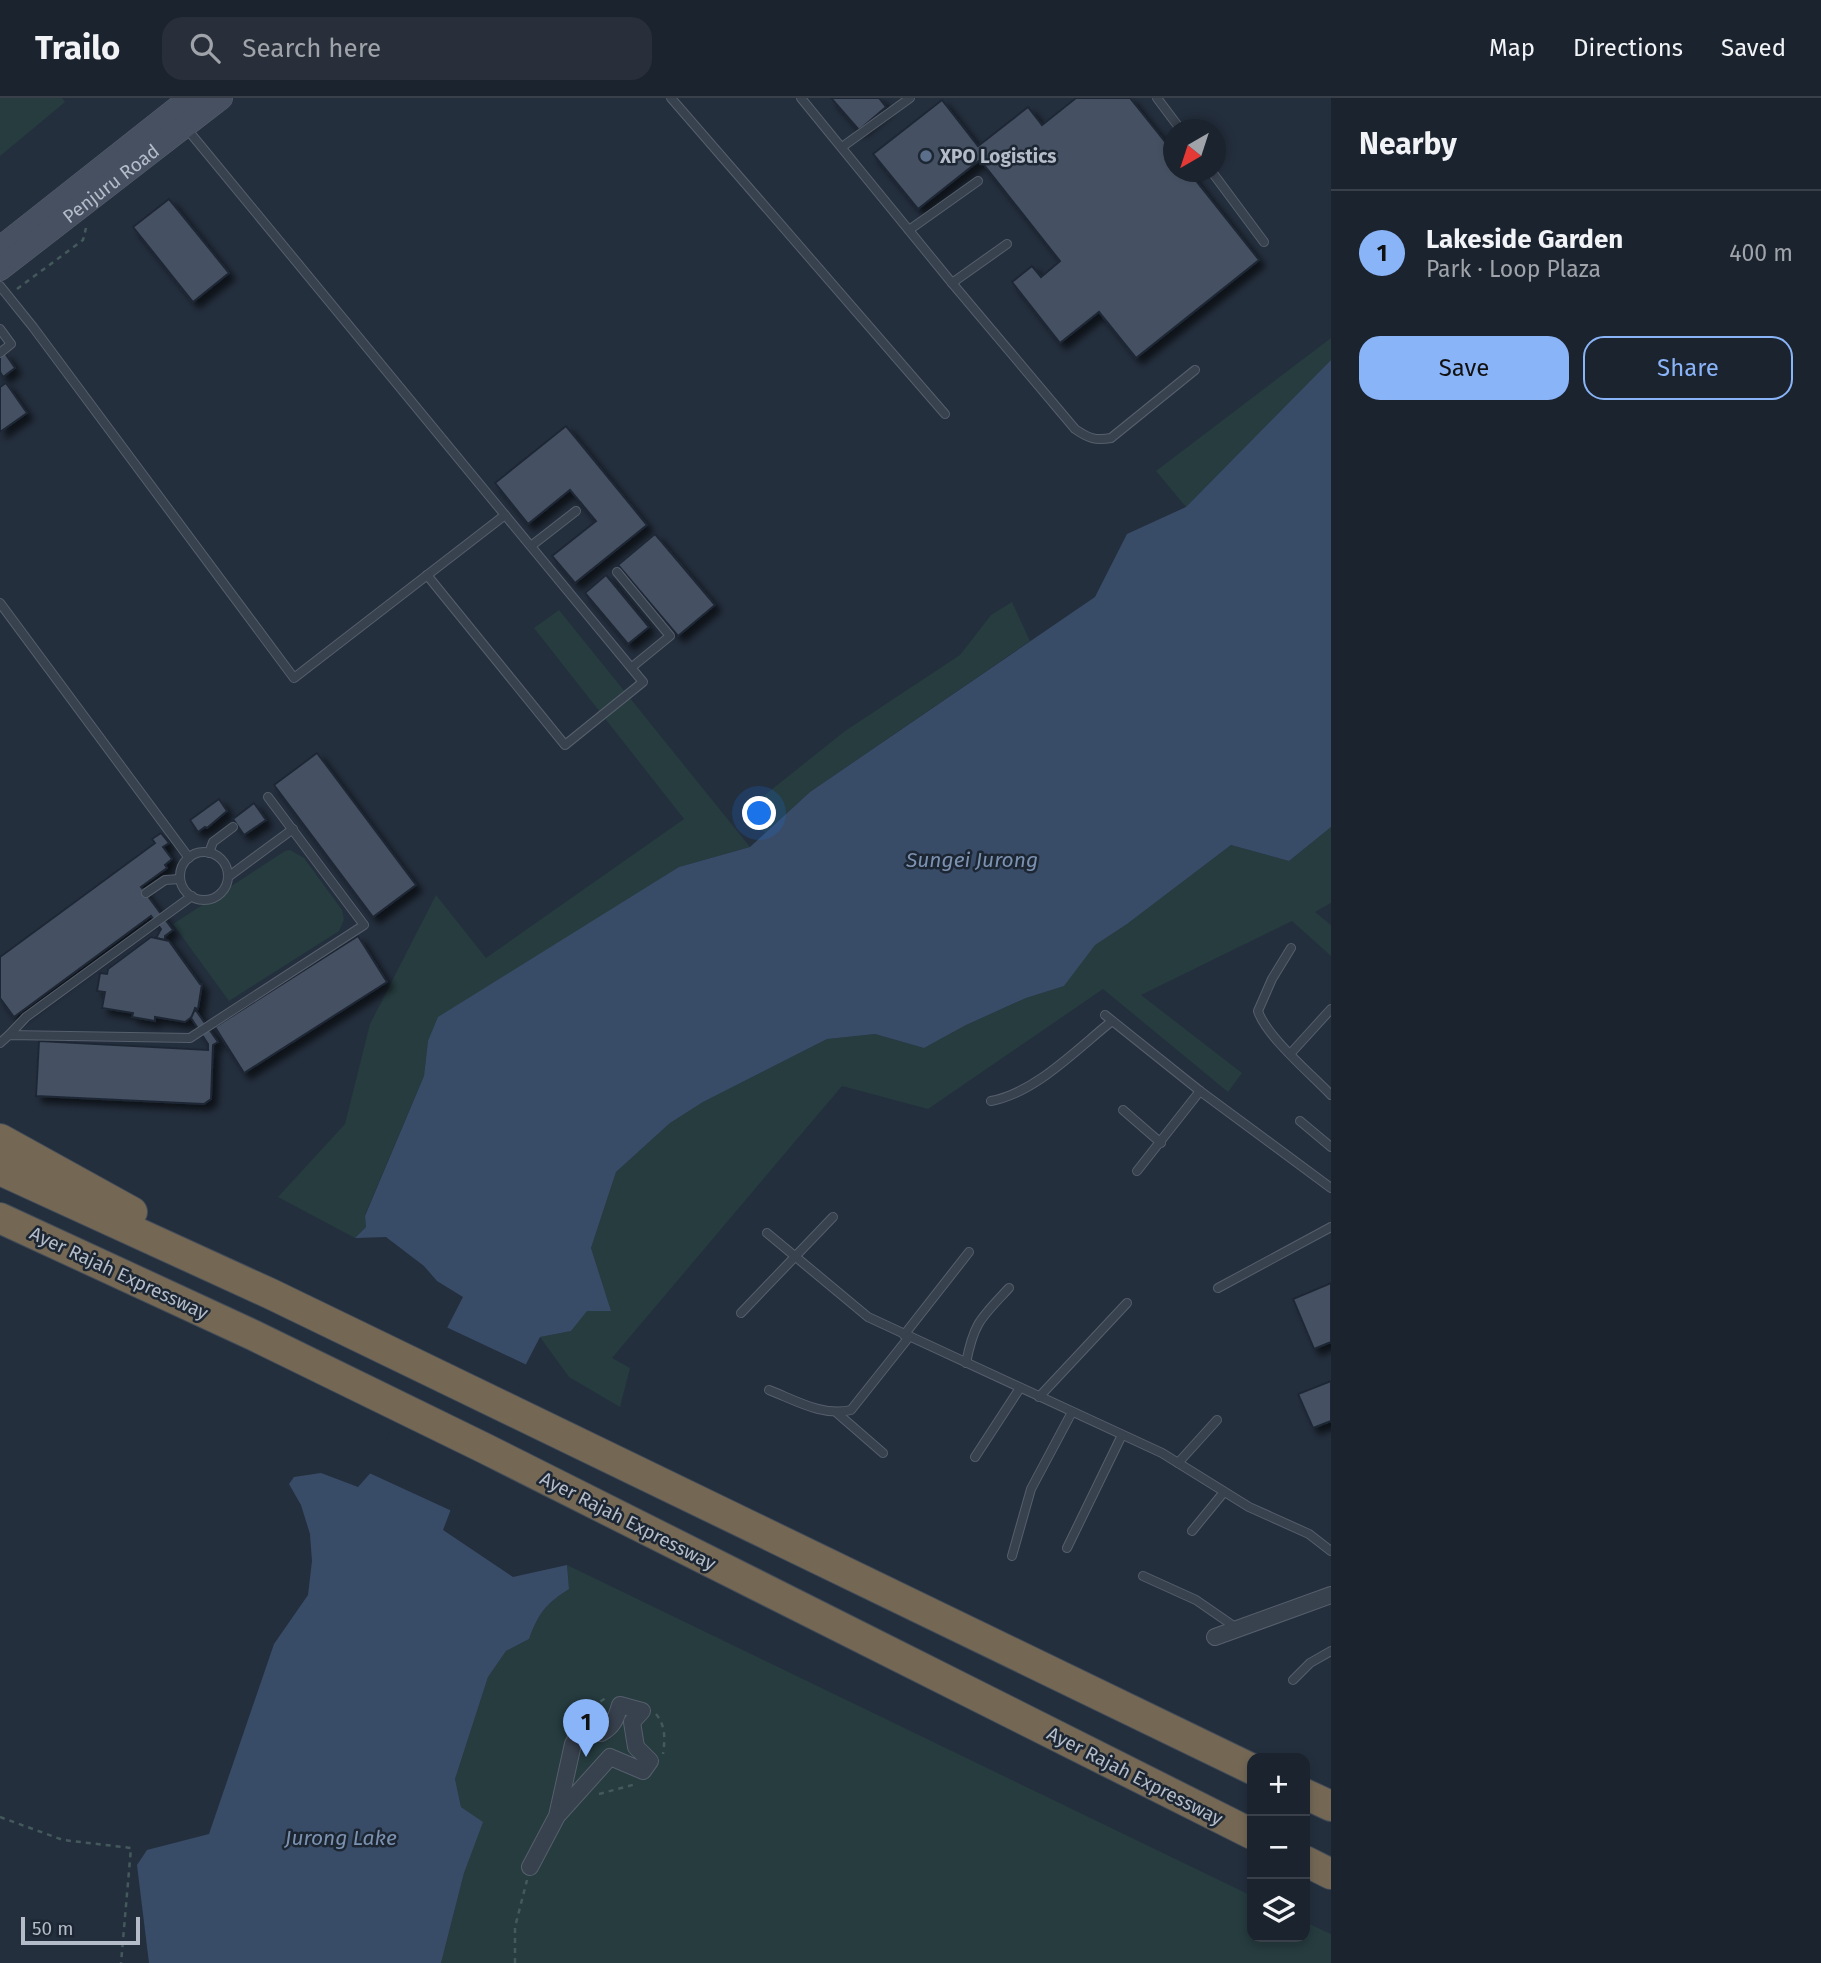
<!DOCTYPE html>
<meta charset="utf-8">
<style>
body{margin:0;font-family:"Fira Sans",sans-serif;background:#282f3a;color:#f1f3f6}
.controls{position:absolute;right:21px;bottom:21px;display:grid;overflow:hidden;border-radius:14px;box-shadow:0 4px 10px #0003}
.controls button{width:63px;height:63px;display:grid;place-items:center;padding:0;border:0;border-bottom:2px solid #39404a;background:#1b232e;color:#f1f3f6;font:35px sans-serif}
.compass{position:absolute;left:1163px;top:21px;width:63px;height:63px;border-radius:50%;background:#1b232e;box-shadow:0 4px 10px #0003;rotate:219deg}
.scale{position:absolute;left:21px;bottom:18px;width:119px;box-sizing:border-box;padding-left:7px;border:4px solid #b4bcc9;border-top:0;font-size:19px;line-height:24px;white-space:nowrap;color:#b4bcc9;-webkit-text-stroke:5px #1d2633;paint-order:stroke}
.you{position:absolute;left:760px;top:716px;width:24px;height:24px;margin:-18px;border:5px solid #fff;border-radius:50%;background:#1a73e8;box-shadow:0 0 0 10px #1a73e833}
.badge{display:grid;place-items:center;width:46px;height:46px;border-radius:50%;background:#8ab4f8;color:#111;font-size:23px;font-weight:700}
.pin{position:absolute;translate:-50% -58px;filter:drop-shadow(0 2px 4px #0008)}
.pin::after{content:'';position:absolute;top:37px;width:24px;height:21px;background:inherit;clip-path:polygon(0 0,100% 0,50% 100%)}
.list{margin:0;padding:0;list-style:none}
h2{display:flex;justify-content:space-between;align-items:center;height:91px;margin:0;padding:0 28px;font-size:30px}
h2 small{font-size:23px;font-weight:400;color:#a0a4aa}
.list li{display:grid;grid-template-columns:46px 1fr auto;gap:21px;align-items:center;box-sizing:border-box;height:126px;padding:0 28px;border-top:2px solid #39404a}
.list b{display:block;font-size:26px;white-space:nowrap}
.list p{margin:0;font-size:23px;white-space:nowrap;color:#a0a4aa}
.list em{font-size:23px;font-style:normal;color:#a0a4aa}
.actions{display:flex;gap:14px;padding:21px 28px}
.actions a{flex:1;padding:16px 0;border:2px solid #8ab4f8;border-radius:21px;text-align:center;font-size:24px;color:#8ab4f8}
.actions .main{background:#8ab4f8;color:#111}
.icon{flex:none;width:38px;height:38px;fill:none;stroke:currentColor;stroke-width:2;stroke-linecap:round;stroke-linejoin:round}
.map{position:relative;flex:none;width:1331px;height:1865px;overflow:hidden}
header{display:flex;align-items:center;gap:42px;box-sizing:border-box;height:98px;padding:0 35px;background:#1b232e;border-bottom:2px solid #39404a}
header strong{font-size:33px}
nav{display:flex;gap:38px;margin-inline-start:auto;font-size:24px}
.search{width:490px;height:63px;background:#282f3a;display:flex;align-items:center;gap:18px;box-sizing:border-box;padding:0 24px;border-radius:21px;color:#a0a4aa;font-size:26px}
main{display:flex}
aside{flex:1;background:#1b232e}
.map>svg:first-child{display:block}
.green{fill:#263c3f}
.water{fill:#394c67}
.pier{fill:#242f3e}
.building{fill:#455162;stroke:#1f2835;stroke-width:2;filter:url(#shadow)}
.lines{fill:none;stroke-linecap:round;stroke-linejoin:round}
.lane-casing{stroke:#565f6c;stroke-width:10}
.street-casing{stroke:#565f6c;stroke-width:18}
.secondary-casing{stroke:#565f6c;stroke-width:24}
.highway-casing{stroke:#434c59;stroke-width:32}
.path{stroke:#44595c;stroke-width:2.5;stroke-dasharray:5 5;stroke-linecap:butt}
.lane{stroke:#38414e;stroke-width:8}
.street{stroke:#38414e;stroke-width:16}
.secondary{stroke:#465061;stroke-width:23}
.highway{stroke:#746855;stroke-width:30}
.service-dot{fill:#5c6f8a;stroke:#1d2633;stroke-width:2.5}
.labels{text-anchor:middle;dominant-baseline:central;stroke-width:5;stroke-linejoin:round;paint-order:stroke}
.poi-label{font-size:19px;font-weight:bold;fill:#b4bcc9;stroke:#1d2633;text-anchor:start}
.street-label{font-size:19px;fill:#b4bcc9;stroke:#1d2633}
.water-label{font-size:21px;font-style:italic;fill:#7c92b1;stroke:#1d2633}
</style>
<header>
<strong>Trailo</strong>
<div class="search"><svg class="icon" aria-label="search" viewBox="0 0 24 24"><circle cx="10" cy="10" r="6"/><path d="M15 15l6 6"/></svg>Search here</div>
<nav><a>Map</a><a>Directions</a><a>Saved</a></nav>
</header>
<main>
<div class="map">
<svg width="1331" height="1865" viewBox="0 0 1331 1865">
<defs>
<filter id="shadow"><feDropShadow dx="6" dy="6" stdDeviation="3.5" flood-color="#0009"/></filter>
</defs>
<rect width="100%" height="100%" fill="#242f3e"/>
<g class="green">
<path d="M0,0H62L65,4L0,58Z"/>
<path d="M1331,240V262L1186,409L1156,373Z"/>
<path d="M1012,504L1030,543L810,694L765,735L746,712L845,633L960,557L991,517Z"/>
<path d="M559,512L750,749L679,769L428,943L424,978L365,1117L366,1129L355,1140L278,1099L345,1026L370,926L436,797L486,860L684,721L534,530Z"/>
<path d="M1331,729V805L1315,814L1331,827V858L1292,823L1141,897L1242,975L1228,994L1103,891L928,1011L842,988L612,1260L630,1270L620,1309L569,1279L540,1239L571,1233L586,1213H611L591,1150L616,1074L670,1025L703,1004L827,941L875,936L924,950L966,927L1026,900L1064,888L1094,847L1127,826L1231,747L1289,763Z"/>
<path d="M290,752L304,760L342,812L344,822L339,833L229,903L173,826L285,753Z"/>
<path d="M567,1467L1252,1798V1839H1305V1824L1331,1836V1865H441L464,1775L482,1724L461,1709L455,1681L488,1579L506,1553L529,1541C539,1514 546,1506 569,1491Z"/>
</g>
<path class="water" d="M1331,262V729L1289,763L1231,747L1127,826L1095,847L1064,888L1026,900L966,927L924,950L875,936L827,941L703,1004L670,1025L616,1074L591,1150L611,1213H587L571,1233L540,1239L451,1411L443,1432L513,1479L567,1467L569,1491C546,1506 539,1514 529,1541L506,1553L488,1579L455,1681L461,1709L483,1724L464,1775L441,1865H149L137,1767L147,1752L209,1736L274,1546L308,1497L312,1463L310,1436L301,1407L289,1386L294,1379L321,1375L358,1389L375,1370L463,1199L437,1183L424,1168L386,1139L355,1140L366,1129L365,1118L424,978L428,943L438,919L679,769L750,749L810,694L1095,499L1127,436L1186,409Z"/>
<path class="pier" d="M444,1228L529,1268L484,1356L472,1374L454,1414L367,1374L396,1324Z"/>
<g class="building">
<path d="M831,0H879L886,9L859,32Z"/>
<path d="M1076,0H1130L1174,55V74H1189L1259,162L1136,260L1099,214L1060,245L1012,184L1032,168L1041,179L1060,163L980,62L918,111L873,56L942,2L978,48L1028,9L1042,27Z"/>
<path d="M169,101L229,175L193,204L133,129Z"/>
<path d="M5,255L15,270L3,279L0,274V258Z"/>
<path d="M6,285L27,315L0,334V289Z"/>
<path d="M566,328L647,427L575,485L552,458L596,423L570,392L528,426L495,385Z"/>
<path d="M655,436L715,507L678,538L618,467Z"/>
<path d="M606,477L649,529L628,546L585,495Z"/>
<path d="M317,655L416,787L373,819L274,687Z"/>
<path d="M219,701L227,713L207,730L205,729L198,734L190,722Z"/>
<path d="M254,705L266,722L244,737L233,721Z"/>
<path d="M161,735L169,745L163,749L172,761L165,767L167,770L141,789L173,832L165,838V842L156,840L161,831L151,818L14,919L0,900V859L155,745L152,741Z"/>
<path d="M358,838L387,884L244,975L215,929Z"/>
<path d="M151,839L169,843L200,886H202L198,911L195,910L193,918L185,924L155,919V923L132,919L133,915L102,910L105,894L97,893L100,875L107,876L108,871Z"/>
<path d="M195,911L218,944L213,947L211,1001L204,1006L36,998L39,943L208,952V946L191,920Z"/>
<path d="M1331,1185V1244L1314,1251L1293,1201Z"/>
<path d="M1331,1283V1323L1313,1330L1298,1296Z"/>
</g>
<g class="lines">
<g class="lane-casing">
<g id="lane">
<path d="M671,0L945,316"/>
<path d="M801,0L952,185L1075,331C1088,340 1095,343 1111,340L1195,272"/>
<path d="M1157,0L1181,32"/>
<path d="M842,49L910,0"/>
<path d="M1212,74L1264,144"/>
<path d="M909,132L978,83"/>
<path d="M952,185L1007,146"/>
<path d="M0,188L33,229L294,580L505,417L187,31"/>
<path d="M0,231L11,246L0,255"/>
<path d="M531,448L576,413"/>
<path d="M617,474L670,538L632,569"/>
<path d="M427,477L565,647L643,584L505,417"/>
<path d="M0,505L189,760"/>
<circle cx="204" cy="778" r="24"/>
<path d="M209,755L213,744L233,729"/>
<path d="M228,779L293,731"/>
<path d="M146,795L165,782L180,781"/>
<path d="M1291,850L1272,881L1258,913C1266,938 1311,976 1331,997"/>
<path d="M1105,917L1200,993L1331,1090"/>
<path d="M9,937L26,919L192,798"/>
<path d="M0,945L9,937L190,940L364,827L268,699"/>
<path d="M1291,955L1331,911"/>
<path d="M991,1003C1035,995 1077,951 1112,923"/>
<path d="M1123,1012L1161,1045"/>
<path d="M1300,1023L1331,1049"/>
<path d="M1137,1073L1200,993"/>
<path d="M767,1135L868,1219L1162,1355L1249,1409L1309,1436L1331,1453"/>
<path d="M1218,1190L1331,1129"/>
<path d="M741,1215L833,1119"/>
<path d="M904,1237L969,1154"/>
<path d="M966,1265C974,1224 981,1220 1009,1190"/>
<path d="M769,1292C795,1302 823,1319 851,1312L909,1239"/>
<path d="M1039,1299L1127,1205"/>
<path d="M837,1315L883,1355"/>
<path d="M975,1359L1020,1290"/>
<path d="M1178,1365L1217,1322"/>
<path d="M1192,1433L1224,1394"/>
<path d="M1067,1450L1122,1337"/>
<path d="M1012,1458L1031,1391L1072,1314"/>
<path d="M1143,1478L1196,1502L1238,1531"/>
<path d="M1293,1582L1310,1565L1331,1553"/>
</g>
</g>
<g class="street-casing">
<g id="street">
<path d="M1215,1539L1331,1497"/>
<path d="M530,1769L557,1718L610,1659L643,1673L650,1663L636,1649L632,1624L642,1613L620,1607C616,1620 614,1628 601,1635L581,1631L573,1646L557,1718"/>
</g>
</g>
<g class="secondary-casing">
<g id="secondary">
<path d="M0,150L190,0"/>
<path id="s1" d="M0,171L221,0"/>
</g>
</g>
<g class="highway-casing">
<g id="highway">
<path d="M0,1041L132,1114"/>
<path d="M0,1072L271,1196L1252,1671"/>
<path d="M0,1120L255,1238L484,1350L1252,1736"/>
<path d="M1305,1696L1331,1708"/>
<path d="M1305,1763L1331,1776"/>
</g>
</g>
<g class="path">
<path d="M17,191L83,142L86,130"/>
<path d="M584,1615L607,1599"/>
<path d="M656,1616C666,1628 665,1642 663,1656"/>
<path d="M599,1696L636,1686"/>
<path d="M0,1719L63,1742L131,1750L121,1865"/>
<path d="M515,1865V1829L527,1782"/>
</g>
<use href="#lane" class="lane"/>
<use href="#street" class="street"/>
<use href="#secondary" class="secondary"/>
<use href="#highway" class="highway"/>
</g>
<circle class="service-dot" cx="926" cy="58" r="7"/>
<g class="labels">
<g class="poi-label">
<text x="940" y="58">XPO Logistics</text>
</g>
<g class="street-label">
<text stroke="none"><textPath href="#s1" startOffset="140">Penjuru Road</textPath></text>
<text transform="translate(119 1175) rotate(25)">Ayer Rajah Expressway</text>
<text transform="translate(628 1423) rotate(27)">Ayer Rajah Expressway</text>
<text transform="translate(1135 1678) rotate(27)">Ayer Rajah Expressway</text>
</g>
<g class="water-label">
<text x="972" y="762">Sungei Jurong</text>
<text x="341" y="1740">Jurong Lake</text>
</g>
</g>
</svg>
<div class="controls">
<button>+</button>
<button>−</button>
<button><svg class="icon" aria-label="layers" viewBox="0 0 24 24"><path d="M12 4l9 5-9 5-9-5zM3 14l9 5 9-5"/></svg></button>
</div>
<svg class="compass" viewBox="-18 -18 36 36"><path d="M0-13l5 13h-10z" fill="#e53935"/><path d="M0 13l5-13h-10z" fill="#a0a4aa"/></svg>
<div class="scale">50 m</div>
<div class="you"></div>
<div class="pin badge" style="left:586px;top:1659px">1</div>
</div>
<aside>
<h2>Nearby<small></small></h2>
<ul class="list">
<li><span class="badge">1</span><div><b>Lakeside Garden</b><p>Park · Loop Plaza</p></div><em>400 m</em></li>
</ul>
<div class="actions"><a class="main">Save</a><a>Share</a></div>
</aside>
</main>
